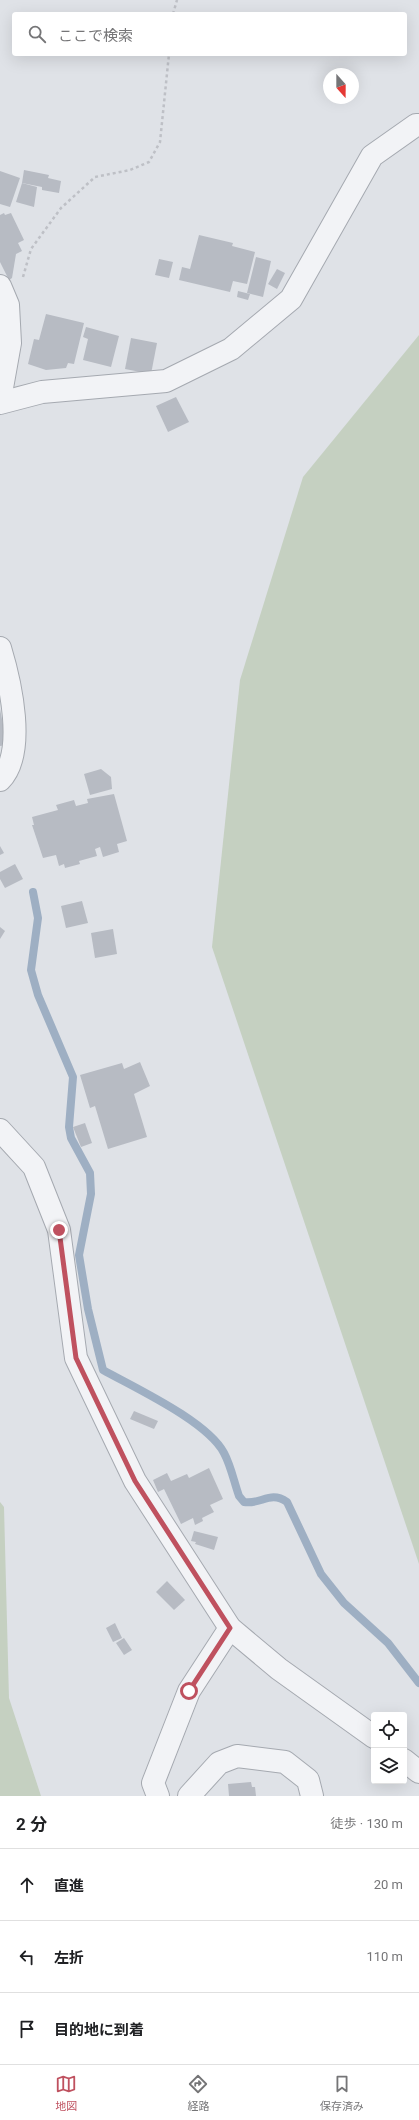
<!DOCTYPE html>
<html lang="ja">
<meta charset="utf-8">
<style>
body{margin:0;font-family:Roboto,"Noto Sans JP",sans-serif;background:#f2f2f2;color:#202124}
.controls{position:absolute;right:12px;bottom:12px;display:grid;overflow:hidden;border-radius:4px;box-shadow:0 4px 16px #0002}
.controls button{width:36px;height:36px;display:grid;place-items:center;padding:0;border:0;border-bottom:1px solid #e0e0e0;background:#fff;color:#202124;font:20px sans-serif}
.compass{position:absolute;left:323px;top:68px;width:36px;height:36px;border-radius:50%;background:#fff;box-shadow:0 4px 16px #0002;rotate:159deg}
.stop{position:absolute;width:12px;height:12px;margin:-9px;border:3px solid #bf515f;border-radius:50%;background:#fff}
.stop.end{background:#bf515f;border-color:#fff;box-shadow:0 1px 4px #0008}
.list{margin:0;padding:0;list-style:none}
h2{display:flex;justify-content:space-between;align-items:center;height:52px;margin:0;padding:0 16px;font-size:17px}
h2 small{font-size:13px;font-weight:400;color:#757577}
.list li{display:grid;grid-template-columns:26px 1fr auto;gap:12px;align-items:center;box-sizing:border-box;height:72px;padding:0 16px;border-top:1px solid #e0e0e0}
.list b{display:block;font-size:15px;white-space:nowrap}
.list em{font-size:13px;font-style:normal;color:#757577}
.icon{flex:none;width:22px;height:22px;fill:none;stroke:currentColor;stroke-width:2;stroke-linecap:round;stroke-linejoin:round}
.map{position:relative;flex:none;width:419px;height:1796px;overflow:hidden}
.search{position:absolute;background:#fff;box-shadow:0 4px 16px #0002;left:12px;right:12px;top:12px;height:44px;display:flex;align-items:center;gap:10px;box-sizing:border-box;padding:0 14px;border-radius:4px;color:#757577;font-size:15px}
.sheet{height:268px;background:#fff}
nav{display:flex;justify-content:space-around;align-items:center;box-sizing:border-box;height:56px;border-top:1px solid #e0e0e0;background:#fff;font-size:11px;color:#757577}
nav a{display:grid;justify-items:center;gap:2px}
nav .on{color:#bf515f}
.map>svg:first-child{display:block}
.green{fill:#c5d0c1}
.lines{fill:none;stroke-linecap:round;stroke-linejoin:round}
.stream{stroke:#9eafc3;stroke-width:8}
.building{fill:#b7bbc3}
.minor-casing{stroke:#a5a9b0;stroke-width:24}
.path{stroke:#bec0c6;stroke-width:2.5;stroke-dasharray:3 3;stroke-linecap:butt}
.minor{stroke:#f2f3f6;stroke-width:22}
.route{stroke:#bf515f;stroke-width:5}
</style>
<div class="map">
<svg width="419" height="1796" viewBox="0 0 419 1796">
<rect width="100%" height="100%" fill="#dfe2e7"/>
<g class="green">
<path d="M419,335V1564L212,947L240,680L303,477Z"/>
<path d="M0,1502L4,1507L9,1698L41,1796H0Z"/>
</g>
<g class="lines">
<path class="stream" d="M33,892L38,918L31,970L38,995L73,1077L69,1127L71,1138L90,1173L91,1194L79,1255L88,1309L103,1370C135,1388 207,1421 224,1453C231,1466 234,1482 239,1496L244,1502C261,1505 270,1490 287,1502L321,1574L344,1603L388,1643L419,1683"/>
</g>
<g class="building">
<path d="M24,170L49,175L48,178L61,181L59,193L42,190V187L22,183Z"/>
<path d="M0,171L20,178L10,207L0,204Z"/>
<path d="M22,183L37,187L34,207L16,202Z"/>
<path d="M4,213L5,215L11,213L24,240L18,243L22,251L16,254L12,278L9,280L0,262V215Z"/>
<path d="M199,235L233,243L232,246L255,252L247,284L233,281L230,292L179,280L182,267L190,269Z"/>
<path d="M256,257L271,261L263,297L247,293Z"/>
<path d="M159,259L173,262L169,278L155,275Z"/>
<path d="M277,269L285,273L277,289L268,284Z"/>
<path d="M238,291L250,294L248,300L237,297Z"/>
<path d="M46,314L84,323L74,364L68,363L66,368L46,370L28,364L34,339L39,340Z"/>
<path d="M86,327L119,336L111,367L83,360L88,339L83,337Z"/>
<path d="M131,338L157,343L151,374L125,369Z"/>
<path d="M176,397L189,422L168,432L156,406Z"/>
<path d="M0,709L7,745L0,746Z"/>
<path d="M101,769L111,777L112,789L90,795L84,774Z"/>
<path d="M114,794L127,841L117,844L119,852L103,857L100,847L95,849L97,856L79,861L80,864L65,868L64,864L59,866L56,855L43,858L32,825H34L32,817L58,810L56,805L74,800L76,806L88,803L87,799Z"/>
<path d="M0,846L4,853L0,855Z"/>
<path d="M15,864L23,879L5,888L0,879V872Z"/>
<path d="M82,901L88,923L66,928L61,906Z"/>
<path d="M0,927L5,931L0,939Z"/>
<path d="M113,929L117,954L95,958L91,933Z"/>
<path d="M140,1062L150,1086L134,1094L147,1137L108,1149L95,1106L90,1108L80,1075L122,1063L124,1069Z"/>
<path d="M85,1123L92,1143L81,1147L73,1127Z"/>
<path d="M134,1411L158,1421L154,1429L130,1419Z"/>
<path d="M209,1468L223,1499L210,1505L214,1512L202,1518L203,1521L195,1525L193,1518L181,1524L164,1489L158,1492L153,1480L167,1473L171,1481L187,1474L189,1478Z"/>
<path d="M194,1531L218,1537L214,1550L195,1544L196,1542L191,1541Z"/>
<path d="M167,1581L185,1600L174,1610L156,1592Z"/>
<path d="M115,1623L122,1638L113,1642L106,1628Z"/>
<path d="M124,1638L132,1650L124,1655L116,1643Z"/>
<path d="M251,1782L252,1787H255L256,1796H229L228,1784Z"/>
</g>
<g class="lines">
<g class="minor-casing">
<g id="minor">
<path d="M0,286L8,305L10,343L0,399"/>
<path d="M0,403L42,392L166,381L231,349L291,299L372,156L416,125H419"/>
<path d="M0,648C10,681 27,753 0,780"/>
<path d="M0,1130L34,1167L59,1230L76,1358L135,1481L230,1628L279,1669L374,1737"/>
<path d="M404,1760L419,1772"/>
<path d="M158,1796L153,1783L189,1691L230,1628"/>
<path d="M189,1796L219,1763L237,1756L285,1762L308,1780L312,1796"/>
</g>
</g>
<g class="path">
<path d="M173,14L177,0"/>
<path d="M23,277L31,249L61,208L95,177L130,170L149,162L160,142L169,54"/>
</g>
<use href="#minor" class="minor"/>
</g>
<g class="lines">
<path class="route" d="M59,1230L76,1358L135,1481L230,1628L189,1691"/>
</g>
</svg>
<div class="controls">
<button><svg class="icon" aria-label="locate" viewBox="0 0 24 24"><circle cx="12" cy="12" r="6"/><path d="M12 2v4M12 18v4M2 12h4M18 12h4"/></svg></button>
<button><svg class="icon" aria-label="layers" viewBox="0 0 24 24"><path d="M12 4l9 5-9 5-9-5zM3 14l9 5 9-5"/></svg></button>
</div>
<svg class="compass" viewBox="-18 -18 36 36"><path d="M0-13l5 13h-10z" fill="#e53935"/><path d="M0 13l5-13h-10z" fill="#757577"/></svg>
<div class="stop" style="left:189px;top:1691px"></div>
<div class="stop end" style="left:59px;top:1230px"></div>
<div class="search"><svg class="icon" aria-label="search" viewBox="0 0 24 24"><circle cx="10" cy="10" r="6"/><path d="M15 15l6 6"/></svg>ここで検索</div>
</div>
<section class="sheet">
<h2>2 分<small>徒歩 · 130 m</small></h2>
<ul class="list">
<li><svg class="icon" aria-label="ahead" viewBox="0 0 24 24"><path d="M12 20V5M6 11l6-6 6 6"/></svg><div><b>直進</b></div><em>20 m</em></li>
<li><svg class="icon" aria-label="left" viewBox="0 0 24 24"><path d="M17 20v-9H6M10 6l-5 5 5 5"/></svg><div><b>左折</b></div><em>110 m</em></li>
<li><svg class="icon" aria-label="arrive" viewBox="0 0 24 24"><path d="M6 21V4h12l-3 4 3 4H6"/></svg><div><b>目的地に到着</b></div></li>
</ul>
</section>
<nav>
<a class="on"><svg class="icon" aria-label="map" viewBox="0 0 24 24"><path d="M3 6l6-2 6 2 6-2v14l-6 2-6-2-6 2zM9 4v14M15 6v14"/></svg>地図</a>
<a><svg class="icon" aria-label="directions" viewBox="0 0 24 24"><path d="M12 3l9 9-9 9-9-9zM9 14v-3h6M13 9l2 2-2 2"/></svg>経路</a>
<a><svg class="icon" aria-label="saved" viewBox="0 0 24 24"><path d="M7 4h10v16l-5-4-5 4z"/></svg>保存済み</a>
</nav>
